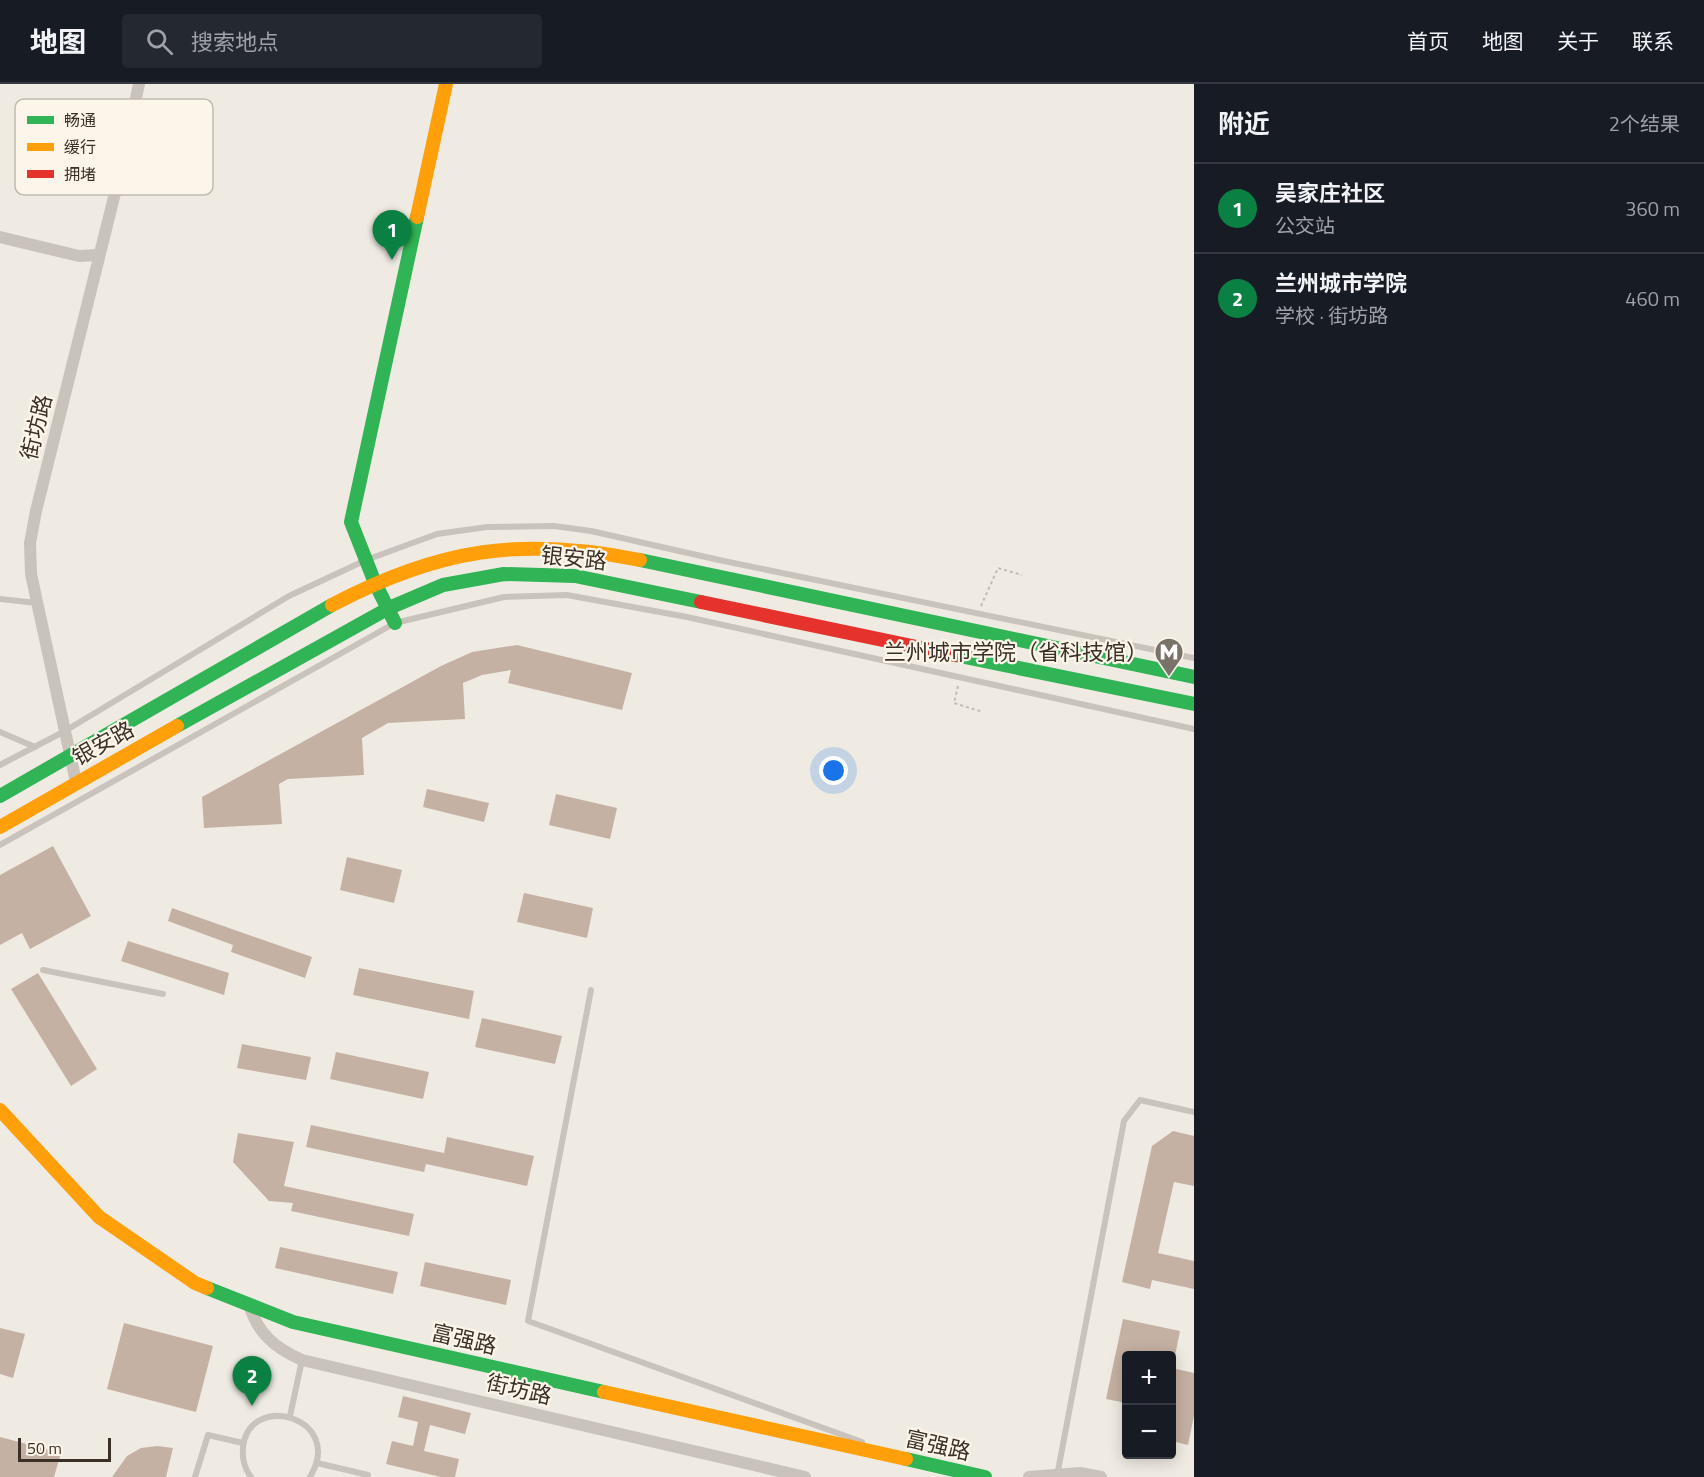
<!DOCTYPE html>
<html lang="zh">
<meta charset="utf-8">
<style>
body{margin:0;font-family:"Titillium Web","Noto Sans SC",sans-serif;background:#242831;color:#f1f3f6}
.controls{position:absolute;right:18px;bottom:18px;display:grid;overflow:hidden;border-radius:6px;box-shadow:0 3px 15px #0003}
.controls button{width:54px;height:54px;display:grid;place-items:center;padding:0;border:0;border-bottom:2px solid #363941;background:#171b24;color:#f1f3f6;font:30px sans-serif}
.scale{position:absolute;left:18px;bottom:15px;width:93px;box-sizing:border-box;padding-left:6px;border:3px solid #3b3028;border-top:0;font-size:16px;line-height:21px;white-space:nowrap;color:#3b3028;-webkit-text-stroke:4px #fcf6ea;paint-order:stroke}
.you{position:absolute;left:834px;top:687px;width:21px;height:21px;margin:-15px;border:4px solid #fff;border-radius:50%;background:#1a73e8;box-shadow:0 0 0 9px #1a73e833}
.badge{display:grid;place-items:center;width:39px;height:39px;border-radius:50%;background:#0b8043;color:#fff;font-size:20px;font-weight:700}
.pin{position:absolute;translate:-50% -50px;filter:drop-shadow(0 2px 3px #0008)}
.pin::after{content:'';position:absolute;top:32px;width:21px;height:18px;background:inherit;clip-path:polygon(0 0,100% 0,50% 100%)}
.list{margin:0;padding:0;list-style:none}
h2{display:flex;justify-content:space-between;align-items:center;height:78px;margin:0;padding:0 24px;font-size:26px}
h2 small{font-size:20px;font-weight:400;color:#9ea1a6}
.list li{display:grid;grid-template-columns:39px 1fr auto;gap:18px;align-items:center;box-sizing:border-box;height:90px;padding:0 24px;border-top:2px solid #363941}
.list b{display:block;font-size:22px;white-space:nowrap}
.list p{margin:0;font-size:20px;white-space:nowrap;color:#9ea1a6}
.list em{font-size:20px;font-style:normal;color:#9ea1a6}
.icon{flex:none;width:33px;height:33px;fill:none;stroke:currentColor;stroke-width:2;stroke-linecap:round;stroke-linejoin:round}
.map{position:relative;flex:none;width:1194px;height:1393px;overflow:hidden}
header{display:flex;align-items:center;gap:36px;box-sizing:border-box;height:84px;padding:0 30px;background:#171b24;border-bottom:2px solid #363941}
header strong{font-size:28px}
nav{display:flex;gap:33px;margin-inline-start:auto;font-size:21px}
.search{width:420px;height:54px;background:#242831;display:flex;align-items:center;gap:15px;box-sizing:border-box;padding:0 21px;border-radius:6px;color:#9ea1a6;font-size:22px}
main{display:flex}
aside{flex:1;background:#171b24}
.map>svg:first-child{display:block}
.building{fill:#c5b1a3}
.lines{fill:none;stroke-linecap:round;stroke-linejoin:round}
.path{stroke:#c2bbb3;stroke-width:2;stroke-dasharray:3 3;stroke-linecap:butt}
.lane{stroke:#c9c3bb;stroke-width:6}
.street{stroke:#c9c3bb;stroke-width:12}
.fast{stroke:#30b455;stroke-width:14}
.slow{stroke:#ff9f0a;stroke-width:14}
.jam{stroke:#e5322d;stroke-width:14}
.labels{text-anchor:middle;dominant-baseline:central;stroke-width:4.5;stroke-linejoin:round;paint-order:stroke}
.street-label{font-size:22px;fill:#3b3028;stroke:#fcf6ea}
.poi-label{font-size:22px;fill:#3b3028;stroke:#fcf6ea;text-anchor:end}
.key{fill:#fcf6ea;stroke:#c2bbb0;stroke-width:1.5}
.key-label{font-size:16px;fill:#3b3028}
</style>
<header>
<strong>地图</strong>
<div class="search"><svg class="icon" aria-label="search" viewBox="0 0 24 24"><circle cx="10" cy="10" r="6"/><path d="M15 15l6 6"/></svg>搜索地点</div>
<nav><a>首页</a><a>地图</a><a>关于</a><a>联系</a></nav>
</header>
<main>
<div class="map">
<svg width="1194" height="1393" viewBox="0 0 1194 1393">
<rect width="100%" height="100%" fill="#efebe3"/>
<g class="building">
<path d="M517,561L632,589L622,626L508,599L511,586L482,591L463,599L465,635L388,639L362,654L364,691L288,695L279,700L282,740L204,744L202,713L441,582L472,568Z"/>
<path d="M427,705L489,719L484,738L423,723Z"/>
<path d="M556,710L617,724L610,755L549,741Z"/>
<path d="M53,762L91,832L30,865L22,849L0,861V791Z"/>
<path d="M347,773L402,786L394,819L340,806Z"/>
<path d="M524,809L593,824L587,854L517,838Z"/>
<path d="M172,824L312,873L305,894L231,868L233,861L168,837Z"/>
<path d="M128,857L229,889L224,911L121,877Z"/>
<path d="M359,884L474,907L469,935L353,911Z"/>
<path d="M38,889L97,985L71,1002L11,905Z"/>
<path d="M482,934L562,952L555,980L475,963Z"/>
<path d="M242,960L311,973L306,996L237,984Z"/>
<path d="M336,968L429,988L423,1015L330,995Z"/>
<path d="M311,1041L444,1069L447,1053L534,1072L527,1102L426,1080L424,1088L306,1063Z"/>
<path d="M1173,1047L1194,1052V1102L1174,1098L1158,1169L1194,1177V1205L1152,1196L1150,1205L1122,1198L1152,1062Z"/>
<path d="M238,1049L294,1058L284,1102L414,1130L409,1152L291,1127L293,1119L269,1117L233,1078Z"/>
<path d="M280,1163L398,1188L393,1210L275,1184Z"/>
<path d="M425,1178L511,1196L506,1221L420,1202Z"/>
<path d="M1123,1235L1180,1247L1175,1272H1126V1319L1106,1315Z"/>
<path d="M124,1239L213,1262L196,1328L107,1305Z"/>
<path d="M0,1244L25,1250L13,1294L0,1290Z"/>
<path d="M1172,1284L1194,1289V1332L1188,1361L1172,1357Z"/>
<path d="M403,1312L471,1329L465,1350L430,1341L424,1367L459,1375L455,1393H441L386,1380L392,1357L413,1362L418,1338L398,1333Z"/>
<path d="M0,1353L61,1369L54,1393H0Z"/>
<path d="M157,1362L173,1364L166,1393H112L127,1372L141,1364Z"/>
</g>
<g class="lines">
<g class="path">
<path d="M981,522L998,484L1022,491"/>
<path d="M958,602L954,619L983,628"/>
</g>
<g class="lane">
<path d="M0,515L37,519"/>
<path d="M0,648L35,663"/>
<path d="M0,681L65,647L289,512L366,476L437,450L487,443L554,442L591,447L719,476L1194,574"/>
<path d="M0,761L395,539L504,513L567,511L687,533L1194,645"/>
<path d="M43,886L163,910"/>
<path d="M591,906L528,1237L862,1358"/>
<path d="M290,1332L302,1276"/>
<path d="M317,1379L368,1391L367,1393"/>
<path d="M1057,1392L1124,1037L1140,1016L1194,1028"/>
<path d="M195,1393L208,1351L243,1359"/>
<path d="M251,1393C244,1384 242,1374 243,1363C249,1307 346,1333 310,1393"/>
</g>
<g class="street">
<path d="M0,153L79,172L98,171"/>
<path d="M76,698L31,490L30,459L36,427L121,85L139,0"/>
<path d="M249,1220C257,1249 275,1264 302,1276L805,1393"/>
<path d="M1029,1393L1080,1389L1101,1393"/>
</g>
<g class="fast">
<path d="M640,476L1194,593"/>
<path d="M395,539L375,499L351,438L417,133"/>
<path d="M955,571L1194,620"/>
<path d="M177,642L389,524L443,501L504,490L575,492L701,518"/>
<path d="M0,712L332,521"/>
<path d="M207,1204L293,1238L604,1308"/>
<path d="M906,1375L985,1393"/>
</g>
<g class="slow">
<path d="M417,133L446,0"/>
<path d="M332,521C438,465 521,452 640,476"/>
<path d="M0,743L177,642"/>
<path d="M0,1026L99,1133L195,1199L207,1204"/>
<path d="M604,1308L906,1375"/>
</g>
<path class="jam" d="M701,518L955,571"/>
</g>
<defs>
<g id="metro-pin" transform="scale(1.5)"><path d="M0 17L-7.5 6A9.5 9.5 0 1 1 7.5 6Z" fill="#7a7169" stroke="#fcf6ea"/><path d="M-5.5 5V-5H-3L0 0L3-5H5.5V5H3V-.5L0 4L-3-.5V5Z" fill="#fff"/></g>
</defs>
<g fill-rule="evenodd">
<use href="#metro-pin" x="1169" y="568"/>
</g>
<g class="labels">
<g class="street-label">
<text transform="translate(36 343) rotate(-76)">街坊路</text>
<text transform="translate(574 474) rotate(6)">银安路</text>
<text transform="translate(103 659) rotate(-29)">银安路</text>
<text transform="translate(464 1255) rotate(13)">富强路</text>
<text transform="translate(519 1305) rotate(13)">街坊路</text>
<text transform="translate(938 1361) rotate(13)">富强路</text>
</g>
<g class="poi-label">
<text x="1148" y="568">兰州城市学院（省科技馆）</text>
</g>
</g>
<rect x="15" y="15" width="198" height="96" rx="9" class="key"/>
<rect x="27" y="32" width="27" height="8" fill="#30b455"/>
<rect x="27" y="59" width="27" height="8" fill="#ff9f0a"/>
<rect x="27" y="86" width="27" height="8" fill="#e5322d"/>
<g class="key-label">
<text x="64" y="42">畅通</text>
<text x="64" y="69">缓行</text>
<text x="64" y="96">拥堵</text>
</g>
</svg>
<div class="controls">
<button>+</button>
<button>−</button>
</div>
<div class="scale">50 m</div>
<div class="you"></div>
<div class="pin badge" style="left:392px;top:176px">1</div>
<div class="pin badge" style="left:252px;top:1322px">2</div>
</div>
<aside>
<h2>附近<small>2个结果</small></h2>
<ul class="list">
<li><span class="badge">1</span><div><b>吴家庄社区</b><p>公交站</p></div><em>360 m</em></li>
<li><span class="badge">2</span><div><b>兰州城市学院</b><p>学校 · 街坊路</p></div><em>460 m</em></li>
</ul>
</aside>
</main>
